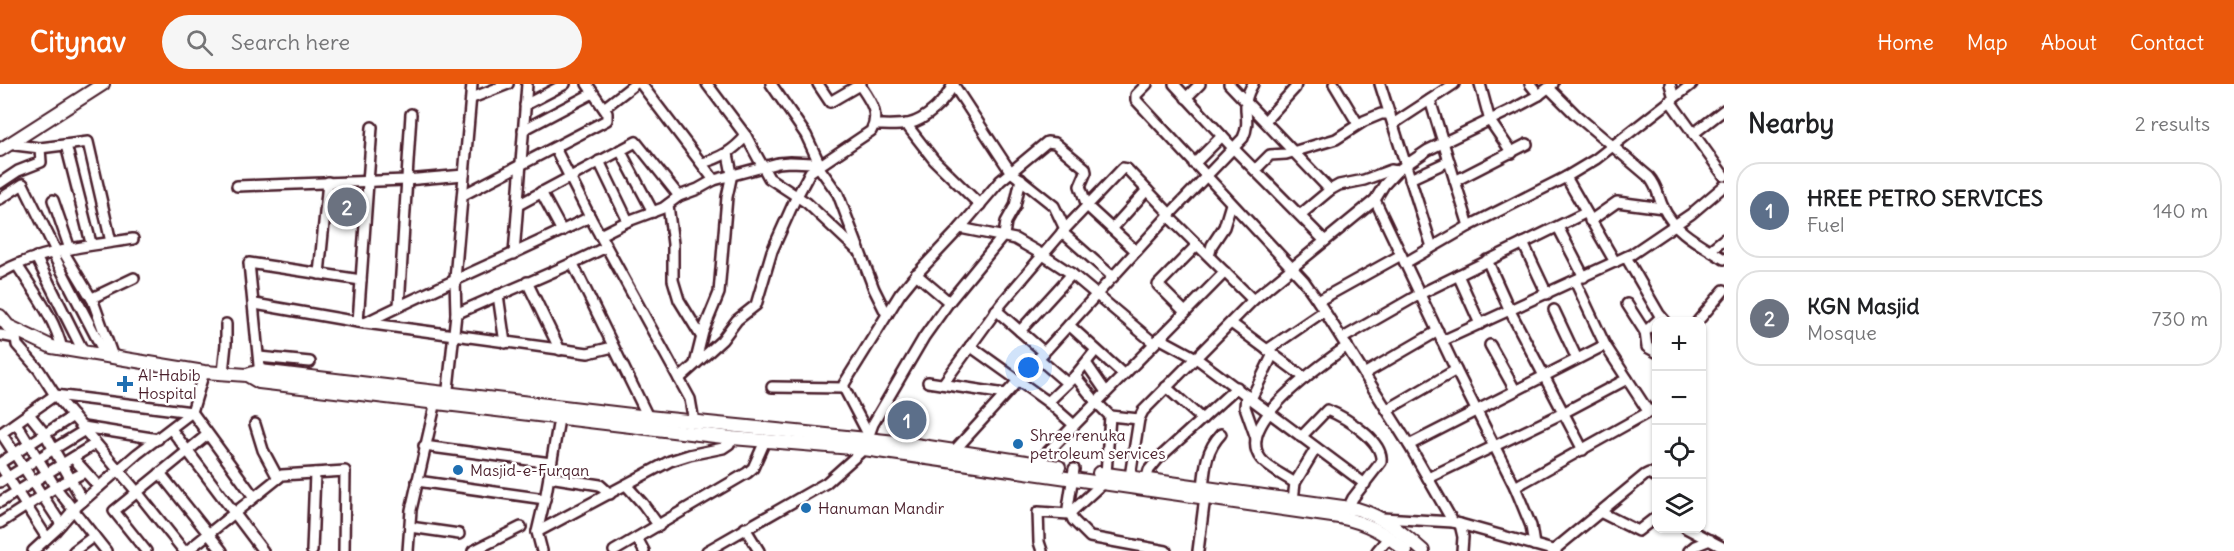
<!DOCTYPE html>
<meta charset="utf-8">
<style>
body{margin:0;font-family:Delius,sans-serif;background:#f6f6f6;color:#202124}
.controls{position:absolute;right:18px;bottom:18px;display:grid;overflow:hidden;border-radius:12px;box-shadow:0 2px 4px #0004}
.controls button{width:54px;height:54px;display:grid;place-items:center;padding:0;border:0;border-bottom:2px solid #e0e0e0;background:#fff;color:#202124;font:30px sans-serif}
.you{position:absolute;left:1029px;top:284px;width:21px;height:21px;margin:-15px;border:4px solid #fff;border-radius:50%;background:#1a73e8;box-shadow:0 0 0 9px #1a73e833}
.badge{display:grid;place-items:center;width:39px;height:39px;border-radius:50%;background:#ea580c;color:#fff;font-size:20px;font-weight:700}
.pin{position:absolute;translate:-50% -50%;border:3px solid #fff;box-shadow:0 2px 6px #0006}
.list{margin:0;padding:0;list-style:none}
h2{display:flex;justify-content:space-between;align-items:center;height:78px;margin:0;padding:0 24px;font-size:26px}
h2 small{font-size:20px;font-weight:400;color:#757577}
.list li{display:grid;grid-template-columns:39px 1fr auto;gap:18px;align-items:center;box-sizing:border-box;height:96px;margin:0 12px 12px;padding:0 12px;border:2px solid #e0e0e0;border-radius:24px}
.list b{display:block;font-size:22px;white-space:nowrap}
.list p{margin:0;font-size:20px;white-space:nowrap;color:#757577}
.list em{font-size:20px;font-style:normal;color:#757577}
.icon{flex:none;width:33px;height:33px;fill:none;stroke:currentColor;stroke-width:2;stroke-linecap:round;stroke-linejoin:round}
.map{position:relative;flex:none;width:1724px;height:467px;overflow:hidden}
header{display:flex;align-items:center;gap:36px;box-sizing:border-box;height:84px;padding:0 30px;background:#ea580c;color:#fff}
header strong{font-size:28px}
nav{display:flex;gap:33px;margin-inline-start:auto;font-size:21px}
.search{width:420px;height:54px;background:#f6f6f6;display:flex;align-items:center;gap:15px;box-sizing:border-box;padding:0 21px;border-radius:33px;color:#757577;font-size:22px}
main{display:flex}
aside{flex:1;background:#fff}
.map>svg:first-child{display:block}
.lines{fill:none;stroke-linecap:round;stroke-linejoin:round}
.minor-casing{stroke:#4a1f2b;stroke-width:14}
.major-casing{stroke:#4a1f2b;stroke-width:16}
.minor{stroke:#fff;stroke-width:9}
.major{stroke:#fff;stroke-width:12}
.poi-dot{fill:#1f6fb2;stroke:#fff;stroke-width:2}
.labels{text-anchor:middle;dominant-baseline:central;stroke-width:5;stroke-linejoin:round;paint-order:stroke}
.poi-label{font-size:16px;fill:#4a1f2b;stroke:#fff;text-anchor:start}
</style>
<header>
<strong>Citynav</strong>
<div class="search"><svg class="icon" aria-label="search" viewBox="0 0 24 24"><circle cx="10" cy="10" r="6"/><path d="M15 15l6 6"/></svg>Search here</div>
<nav><a>Home</a><a>Map</a><a>About</a><a>Contact</a></nav>
</header>
<main>
<div class="map">
<svg width="1724" height="467" viewBox="0 0 1724 467">
<rect width="100%" height="100%" fill="#fff"/>
<filter id="ink" filterUnits="userSpaceOnUse"><feTurbulence type="fractalNoise" baseFrequency=".0167" numOctaves="2"/><feDisplacementMap in="SourceGraphic" scale="12" xChannelSelector="R" yChannelSelector="G"/><feConvolveMatrix kernelMatrix="1 2 1 2 8 2 1 2 1" color-interpolation-filters="sRGB"/></filter>
<g filter="url(#ink)">
<g class="lines">
<g class="minor-casing">
<g id="minor">
<path d="M641,0L714,96"/>
<path d="M707,0L746,52L769,94L807,119L856,165"/>
<path d="M771,0L806,51L820,81"/>
<path d="M818,0L830,18L861,0"/>
<path d="M953,0L1010,87L1054,122L1065,145"/>
<path d="M1147,0L1136,11V16L1304,197L1318,217L1409,361L1453,438"/>
<path d="M1174,0L1234,65L1325,157"/>
<path d="M1229,0L1330,106L1300,131"/>
<path d="M1334,0L1358,40"/>
<path d="M1380,0L1432,163"/>
<path d="M1480,0L1490,37L1512,69"/>
<path d="M1530,0L1539,11"/>
<path d="M1670,0L1674,14"/>
<path d="M1549,4L1576,31L1649,93C1658,103 1658,113 1663,123C1674,148 1702,161 1724,175"/>
<path d="M472,14L508,0"/>
<path d="M1186,14L1200,0"/>
<path d="M1430,16L1469,142"/>
<path d="M1670,17L1724,92"/>
<path d="M525,21L565,0"/>
<path d="M604,24L635,0"/>
<path d="M1265,37L1295,4L1296,0"/>
<path d="M906,40L934,76L980,121"/>
<path d="M1393,40L1454,0"/>
<path d="M875,41C885,41 897,42 908,40C926,36 946,17 953,0"/>
<path d="M523,46L593,9"/>
<path d="M1693,50L1724,26"/>
<path d="M7,60L40,64L88,58L111,158"/>
<path d="M66,61L91,159"/>
<path d="M555,64L590,133L690,315L694,338"/>
<path d="M620,66L653,128"/>
<path d="M599,77L628,137"/>
<path d="M702,79C721,74 733,67 746,52"/>
<path d="M1194,80L1222,52"/>
<path d="M1255,86L1270,71L1286,70L1336,55L1364,37L1381,30H1390"/>
<path d="M1566,93L1615,178"/>
<path d="M1410,95L1449,77"/>
<path d="M1455,97L1527,60"/>
<path d="M0,99L18,87L41,78L40,64"/>
<path d="M237,102L406,96L464,91"/>
<path d="M1330,106L1339,101L1364,96L1391,86L1397,87"/>
<path d="M541,108L562,147"/>
<path d="M463,111L607,36V29L587,0"/>
<path d="M0,115L23,100L57,169"/>
<path d="M53,116L70,165"/>
<path d="M1375,116L1456,286L1515,403L1531,442L1534,461"/>
<path d="M518,121L636,58L679,112"/>
<path d="M668,121L673,160V196L679,216L701,252"/>
<path d="M1168,132L1253,216"/>
<path d="M1590,137L1617,118L1663,124"/>
<path d="M1558,143L1584,193"/>
<path d="M960,144L1015,155L1043,171L1072,190L1154,259"/>
<path d="M1112,145L1147,106"/>
<path d="M1062,148L1113,193"/>
<path d="M600,151L628,137L663,124L679,112L698,105L714,96L778,79L790,78L813,79L818,82L838,110L874,205L887,231"/>
<path d="M1523,159L1547,210"/>
<path d="M1710,166L1724,155"/>
<path d="M63,167L93,217L113,273"/>
<path d="M53,170L106,272"/>
<path d="M514,170L527,0"/>
<path d="M1209,172L1212,161L1224,143L1231,120"/>
<path d="M36,173L84,269"/>
<path d="M1626,173L1659,230L1665,237"/>
<path d="M1487,176L1510,227L1583,366"/>
<path d="M1405,179L1469,142L1566,93L1596,75L1692,0"/>
<path d="M573,180L648,333L647,337"/>
<path d="M17,181C34,208 55,234 62,265"/>
<path d="M0,189C40,166 88,162 133,155"/>
<path d="M319,190L328,98"/>
<path d="M916,190L949,218"/>
<path d="M1458,191L1480,240"/>
<path d="M1575,197L1605,261L1648,327"/>
<path d="M527,198L560,266"/>
<path d="M498,211L505,259"/>
<path d="M92,214L134,194"/>
<path d="M1318,217L1401,171"/>
<path d="M255,220L358,238L588,269L613,263"/>
<path d="M1627,220L1645,248L1647,263L1656,268"/>
<path d="M399,222L411,30"/>
<path d="M996,226L1044,268"/>
<path d="M1554,226L1577,275"/>
<path d="M1185,228L1158,201L1197,161"/>
<path d="M456,230C506,207 557,188 606,163"/>
<path d="M1698,237L1724,206"/>
<path d="M358,238L372,43"/>
<path d="M365,239C439,202 515,170 590,133"/>
<path d="M1231,239L1305,294"/>
<path d="M1069,241L1123,290"/>
<path d="M15,246L17,261L39,286L55,311L137,408L184,467"/>
<path d="M1020,247L1072,190"/>
<path d="M1645,248L1661,233"/>
<path d="M0,251L16,254"/>
<path d="M1159,254L1196,274L1365,400"/>
<path d="M1343,254L1420,210L1585,129"/>
<path d="M1442,257L1632,170L1691,130L1724,102"/>
<path d="M1490,261L1515,306"/>
<path d="M970,262L1048,318L1074,341"/>
<path d="M1267,266L1324,227"/>
<path d="M259,273L310,278"/>
<path d="M1038,274L1067,299"/>
<path d="M1086,279L1106,308"/>
<path d="M695,280L703,248L719,209L727,113L732,90L728,70"/>
<path d="M223,289L226,260V240"/>
<path d="M1364,290L1438,247"/>
<path d="M260,291L249,179L361,196"/>
<path d="M1075,292L1096,318L1110,332L1106,390"/>
<path d="M679,295L722,256L737,236L756,221L772,167L794,118L810,88L871,47C881,29 869,15 859,0"/>
<path d="M928,298L1005,310"/>
<path d="M943,300L1001,220L1065,145L1123,84L1127,85L1170,130"/>
<path d="M772,303L844,304"/>
<path d="M1166,303L1202,335"/>
<path d="M1246,311L1245,323L1256,354"/>
<path d="M447,314L456,230L455,195L472,0"/>
<path d="M1251,315L1273,270"/>
<path d="M1048,318L1075,292L1096,266"/>
<path d="M1387,326L1456,286"/>
<path d="M29,330L45,350L83,417"/>
<path d="M1110,332L1139,335"/>
<path d="M16,339L56,404L106,467"/>
<path d="M255,340L263,366L278,394"/>
<path d="M83,343L158,355"/>
<path d="M171,345L263,467"/>
<path d="M1,349L61,440"/>
<path d="M0,350L55,311L192,328L254,413"/>
<path d="M868,350L844,304V300L900,210L913,194L960,144L1000,97L1047,58L1055,59L1085,84L1086,88L1080,102L1087,122L1136,167"/>
<path d="M1301,353L1327,326C1345,333 1384,357 1381,378L1353,414L1348,424"/>
<path d="M1409,361L1605,261"/>
<path d="M424,362L551,379"/>
<path d="M954,367L1170,130L1243,54C1253,32 1238,24 1253,0"/>
<path d="M73,374L99,403"/>
<path d="M0,379L73,332"/>
<path d="M1036,380L1225,188"/>
<path d="M0,381L47,454"/>
<path d="M1074,385L1068,424L1073,436L1090,453L1166,467"/>
<path d="M160,389L222,467"/>
<path d="M549,393L600,401L610,410"/>
<path d="M1428,394L1563,329L1627,295"/>
<path d="M1146,396L1149,386L1158,375L1237,303"/>
<path d="M417,397L545,415"/>
<path d="M0,398L85,346"/>
<path d="M1129,399L1139,335L1143,327L1253,216L1375,116L1384,101L1397,87L1428,66L1515,24L1539,11L1553,0"/>
<path d="M1295,399C1285,392 1269,385 1261,375C1233,339 1323,280 1347,262"/>
<path d="M626,401L643,420L659,442"/>
<path d="M1515,403L1656,324"/>
<path d="M1203,404C1205,383 1206,366 1221,350"/>
<path d="M1293,416L1295,399L1316,364"/>
<path d="M0,418L95,360"/>
<path d="M1600,428L1638,447L1656,433"/>
<path d="M1382,434L1453,438L1556,467"/>
<path d="M0,439L59,401L85,388"/>
<path d="M1460,440L1463,453L1462,467"/>
<path d="M410,443L459,450"/>
<path d="M745,444L759,467"/>
<path d="M1686,444L1724,464"/>
<path d="M537,448L670,377L689,371L723,364L729,360L732,354"/>
<path d="M637,454L644,467"/>
<path d="M1554,466L1645,391L1649,389L1656,393"/>
<path d="M33,467L56,446L76,423L137,370L192,328L204,288"/>
<path d="M74,467L94,452"/>
<path d="M146,467L114,427L207,351"/>
<path d="M187,467L282,391L345,387L344,467"/>
<path d="M312,467L315,389"/>
<path d="M408,467L411,426L437,313"/>
<path d="M473,467L521,443"/>
<path d="M542,467L537,448L546,410L560,329"/>
<path d="M614,467L747,389L753,384L765,357"/>
<path d="M707,467L826,399L864,365L873,340L924,253L949,218L1004,151L1006,138L1015,122L1021,95"/>
<path d="M1042,467L1039,458L1038,428L1069,430L1104,398"/>
<path d="M1198,467L1205,413"/>
<path d="M1377,467L1389,453"/>
<path d="M1689,467L1695,462L1710,456"/>
</g>
</g>
<g class="major-casing">
<g id="major">
<path d="M0,66L103,0"/>
<path d="M0,232L8,242L52,263L204,288L247,291L259,298L732,354L864,365L1339,433C1367,439 1384,448 1406,467"/>
<path d="M247,291L260,287L648,333L896,358L1059,383"/>
<path d="M1099,389L1357,425C1384,433 1403,449 1423,467"/>
</g>
</g>
<use href="#minor" class="minor"/>
<use href="#major" class="major"/>
</g>
</g>
<g class="poi-dot">
<path d="M122 291h6v6h6v6h-6v6h-6v-6h-6v-6h6z"/>
<circle cx="1018" cy="360" r="6"/>
<circle cx="458" cy="386" r="6"/>
<circle cx="806" cy="424" r="6"/>
</g>
<g class="labels">
<g class="poi-label">
<text x="138" y="291">Al-Habib<tspan x="138" dy="18">Hospital</tspan></text>
<text x="1030" y="351">Shree renuka<tspan x="1030" dy="18">petroleum services</tspan></text>
<text x="470" y="386">Masjid-e-Furqan</text>
<text x="818" y="424">Hanuman Mandir</text>
</g>
</g>
</svg>
<div class="controls">
<button>+</button>
<button>−</button>
<button><svg class="icon" aria-label="locate" viewBox="0 0 24 24"><circle cx="12" cy="12" r="6"/><path d="M12 2v4M12 18v4M2 12h4M18 12h4"/></svg></button>
<button><svg class="icon" aria-label="layers" viewBox="0 0 24 24"><path d="M12 4l9 5-9 5-9-5zM3 14l9 5 9-5"/></svg></button>
</div>
<div class="you"></div>
<div class="pin badge" style="left:907px;top:336px;background:#5c6f8a">1</div>
<div class="pin badge" style="left:347px;top:123px;background:#6b7280">2</div>
</div>
<aside>
<h2>Nearby<small>2 results</small></h2>
<ul class="list">
<li><span class="badge" style="background:#5c6f8a">1</span><div><b>HREE PETRO SERVICES</b><p>Fuel</p></div><em>140 m</em></li>
<li><span class="badge" style="background:#6b7280">2</span><div><b>KGN Masjid</b><p>Mosque</p></div><em>730 m</em></li>
</ul>
</aside>
</main>
